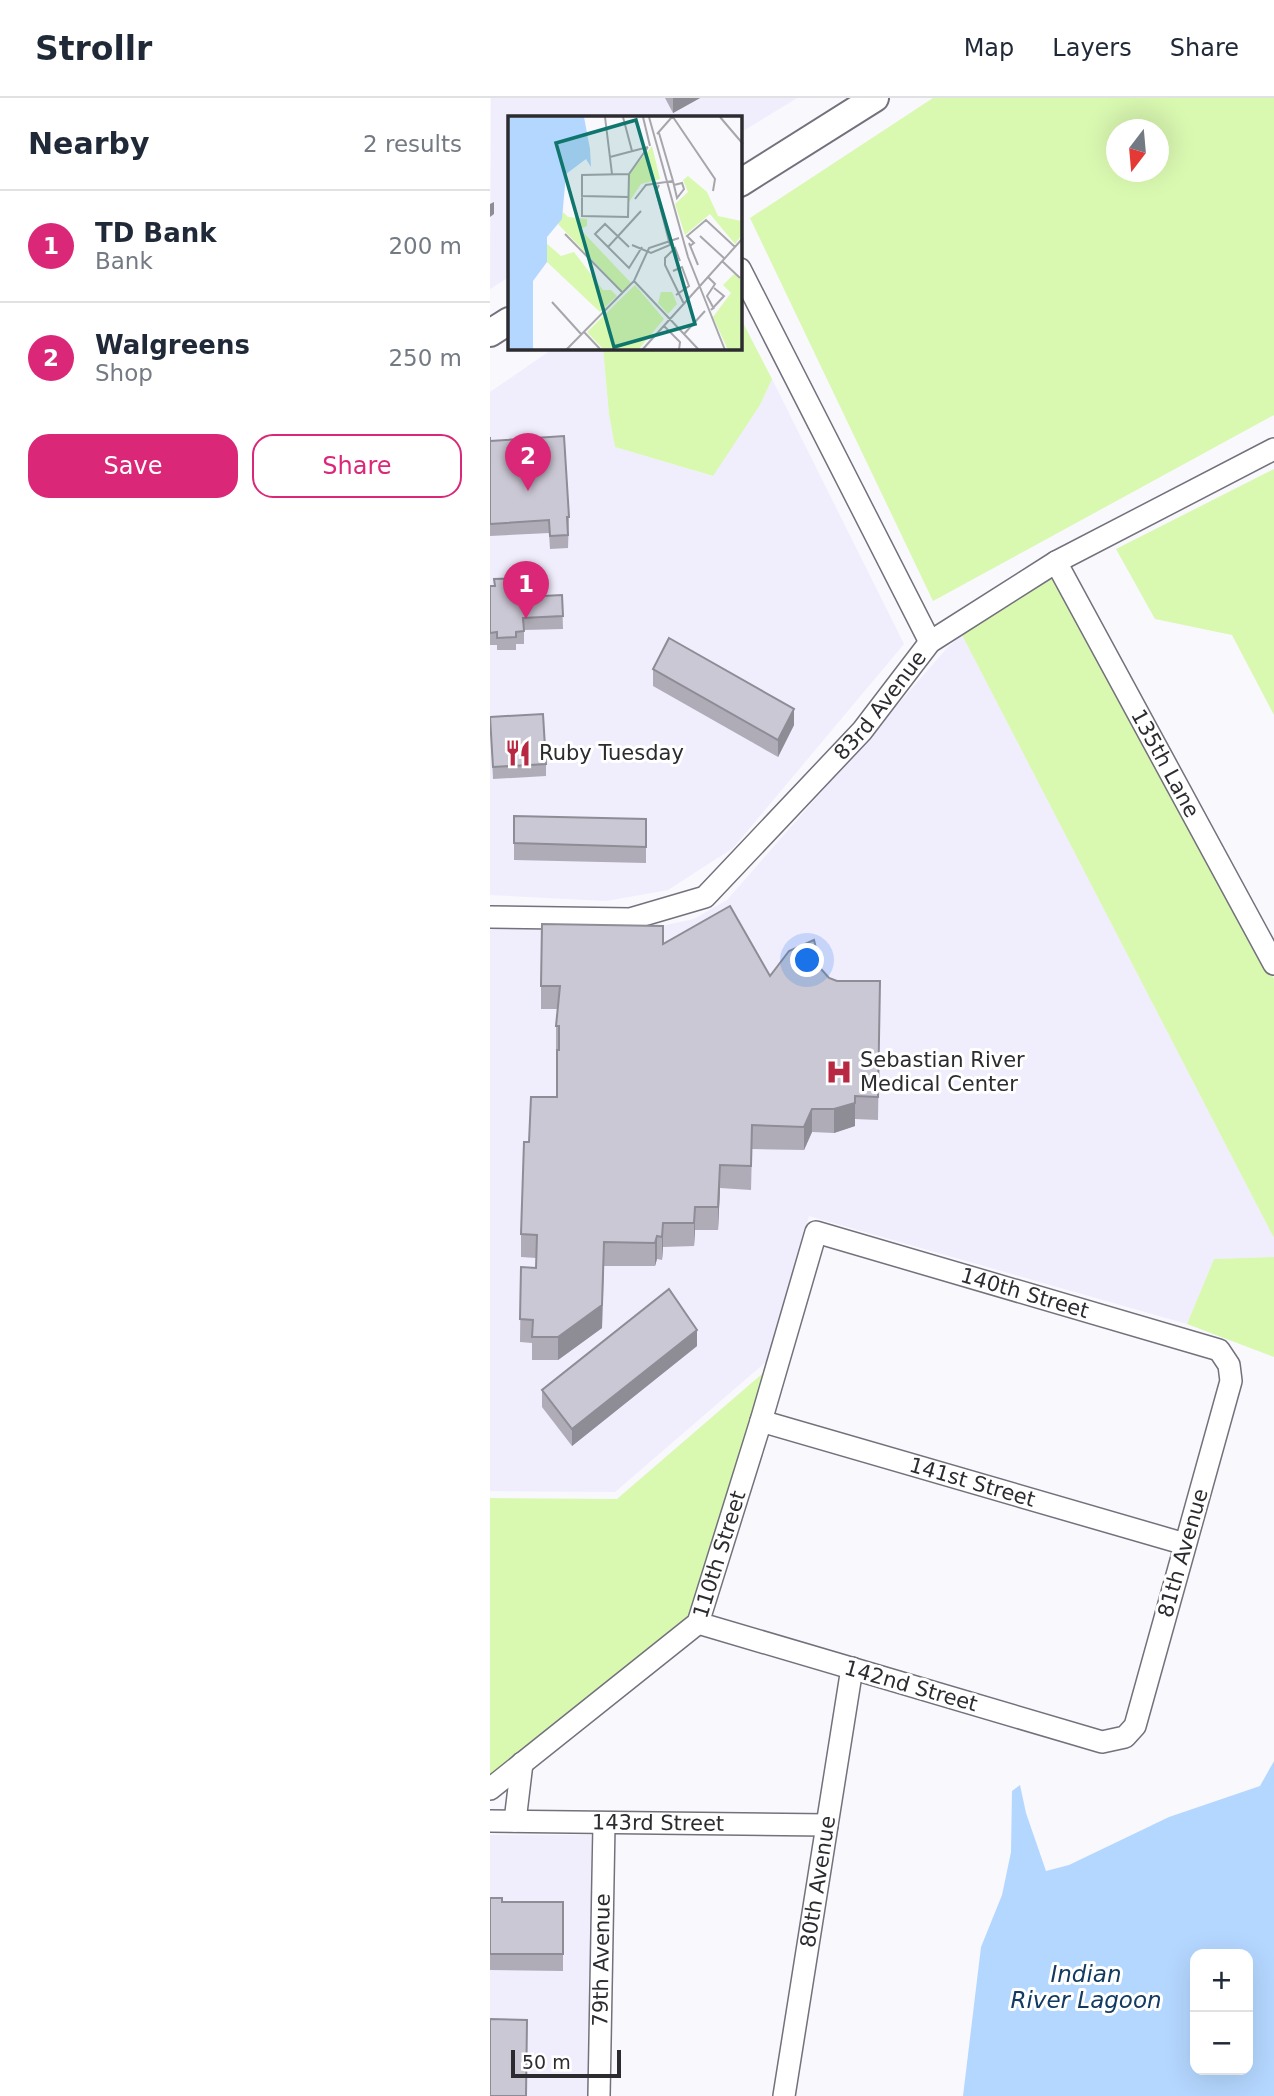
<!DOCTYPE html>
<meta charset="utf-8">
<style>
body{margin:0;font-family:"DejaVu Sans",sans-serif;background:#f2f2f3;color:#1f2937}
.controls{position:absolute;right:21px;bottom:21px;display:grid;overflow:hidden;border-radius:14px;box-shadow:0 7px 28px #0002}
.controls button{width:63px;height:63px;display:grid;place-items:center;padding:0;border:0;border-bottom:2px solid #e0e1e3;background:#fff;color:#1f2937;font:35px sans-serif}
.compass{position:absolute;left:616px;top:21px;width:63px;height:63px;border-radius:50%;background:#fff;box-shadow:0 7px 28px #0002;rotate:196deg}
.scale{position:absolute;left:21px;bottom:18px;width:110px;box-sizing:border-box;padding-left:7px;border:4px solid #2c2b30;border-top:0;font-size:19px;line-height:24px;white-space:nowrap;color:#2c2b30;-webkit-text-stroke:5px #fff;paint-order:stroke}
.you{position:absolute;left:318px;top:863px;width:24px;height:24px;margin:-18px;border:5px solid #fff;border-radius:50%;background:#1a73e8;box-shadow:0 0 0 10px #1a73e833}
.badge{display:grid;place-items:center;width:46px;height:46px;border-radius:50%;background:#db2777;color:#fff;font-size:23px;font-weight:700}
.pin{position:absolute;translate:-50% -58px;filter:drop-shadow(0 2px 4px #0008)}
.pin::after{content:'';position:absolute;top:37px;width:24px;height:21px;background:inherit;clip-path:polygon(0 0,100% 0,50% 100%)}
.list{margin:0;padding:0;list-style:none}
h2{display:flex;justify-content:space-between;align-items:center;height:91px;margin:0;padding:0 28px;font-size:30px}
h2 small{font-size:23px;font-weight:400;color:#747a83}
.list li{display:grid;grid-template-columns:46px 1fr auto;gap:21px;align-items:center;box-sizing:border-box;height:112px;padding:0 28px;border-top:2px solid #e0e1e3}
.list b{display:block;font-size:26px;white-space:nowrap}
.list p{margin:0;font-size:23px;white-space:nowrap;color:#747a83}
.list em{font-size:23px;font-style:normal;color:#747a83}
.actions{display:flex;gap:14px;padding:21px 28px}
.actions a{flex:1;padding:16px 0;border:2px solid #db2777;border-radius:21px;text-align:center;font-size:24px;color:#db2777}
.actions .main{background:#db2777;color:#fff}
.map{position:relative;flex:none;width:784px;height:1998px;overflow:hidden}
header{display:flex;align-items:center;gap:42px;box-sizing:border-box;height:98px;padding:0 35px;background:#fff;border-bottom:2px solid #e0e1e3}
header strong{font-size:33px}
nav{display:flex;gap:38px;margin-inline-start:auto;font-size:24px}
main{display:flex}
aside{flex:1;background:#fff}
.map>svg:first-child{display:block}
.built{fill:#f0edfd}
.green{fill:#d9f8b0;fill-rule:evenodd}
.water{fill:#b4d7ff;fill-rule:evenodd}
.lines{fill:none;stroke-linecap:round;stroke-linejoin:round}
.minor-casing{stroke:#73717c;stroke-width:24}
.major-casing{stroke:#73717c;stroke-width:30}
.minor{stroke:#fff;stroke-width:21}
.major{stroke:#fff;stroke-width:26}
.wall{fill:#afacb7}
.shaded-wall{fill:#8e8c95}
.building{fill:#cbc8d5;stroke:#8e8c95;stroke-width:2}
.labels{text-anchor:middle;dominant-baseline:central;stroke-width:6;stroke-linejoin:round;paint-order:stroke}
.street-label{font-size:21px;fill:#2c2b30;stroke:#fff}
.poi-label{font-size:21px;fill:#2c2b30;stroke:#fff;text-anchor:start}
.water-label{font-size:23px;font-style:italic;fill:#123a63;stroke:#fff}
.inset-road{fill:none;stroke:#a7a6ab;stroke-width:2}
.view{fill:#0f766e;fill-opacity:0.15;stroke:#0f766e;stroke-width:3.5}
.inset-edge{fill:none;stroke:#2c2b30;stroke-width:3.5}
</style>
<header>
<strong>Strollr</strong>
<nav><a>Map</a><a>Layers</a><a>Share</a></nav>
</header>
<main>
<aside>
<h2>Nearby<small>2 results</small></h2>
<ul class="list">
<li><span class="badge">1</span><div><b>TD Bank</b><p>Bank</p></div><em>200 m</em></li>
<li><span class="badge">2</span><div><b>Walgreens</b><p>Shop</p></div><em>250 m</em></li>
</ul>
<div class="actions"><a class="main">Save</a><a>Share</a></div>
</aside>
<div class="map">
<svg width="784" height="1998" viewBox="0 0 784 1998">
<rect width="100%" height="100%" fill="#f9f8fd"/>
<g class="built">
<path d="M1,0H307L250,35V19H19V179L0,191Z"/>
<path d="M64,250H113L119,316L125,349L222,378L270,307L282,281L414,546L243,750L178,792L116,803L0,797V294Z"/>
<path d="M472,537L784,1140V1159L724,1161L697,1226L319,1118L277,1263L125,1394L0,1393V831L167,829L204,821L237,802L458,549Z"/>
<path d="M0,1737H101L104,1998H0Z"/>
</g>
<g class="green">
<path d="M443,0H784V317L443,503L260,120ZM626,32H668V74H626Z"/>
<path d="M250,219L282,281L270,307L223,378L125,349L119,316L113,250H250Z"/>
<path d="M784,371V617L742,537L665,521L626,451Z"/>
<path d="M567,473L784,881V1140L472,537Z"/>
<path d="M784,1159V1259L697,1226L724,1161Z"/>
<path d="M280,1269L212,1520L0,1680V1400L127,1401Z"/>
</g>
<path class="water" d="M784,1663V1998H473L491,1849L512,1797L521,1754L522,1693L530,1687L536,1715L556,1773L579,1767L679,1719L770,1688ZM705,1856H758V1972H705Z"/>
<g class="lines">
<g class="minor-casing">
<g id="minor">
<path d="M250,171L440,544"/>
<path id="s1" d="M566,464L784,866"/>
<path id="s2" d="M0,819L140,821L215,799L372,633L440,544L566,464L784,351"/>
<path id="s3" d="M271,1323L695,1446"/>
<path id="s4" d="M0,1691L208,1525L271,1323L326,1134L729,1252L739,1267L741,1283L645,1628L635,1639L612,1644L208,1525"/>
<path id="s5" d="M0,1723L337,1727"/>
<path d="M25,1723L32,1665"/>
<path id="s6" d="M109,1998L114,1726"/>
<path id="s7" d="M294,1998L362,1570"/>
</g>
</g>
<g class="major-casing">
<g id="major">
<path d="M250,85L385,0"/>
<path d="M0,235L19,223"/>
</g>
</g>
<use href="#minor" class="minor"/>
<use href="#major" class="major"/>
</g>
<g class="wall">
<path d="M175,0H210L183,15Z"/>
<path d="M0,339V343L79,419L78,450L60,451L59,435L0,438Z"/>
<path d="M0,488L32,499L72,497L73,531L34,532V546H26V552H7V547H0Z"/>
<path d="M163,571L304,627L288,659L163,588Z"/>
<path d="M0,619L56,666V678L3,681Z"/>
<path d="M24,718L156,721V765L24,762Z"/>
<path d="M173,845L280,878L331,871L339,880L347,883H390L388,1022L365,1021V1028L344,1035L322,1034L314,1052L262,1051L261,1092L230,1090L228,1132H205L204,1148L173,1149L172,1162L167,1161L165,1168H114L112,1230L68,1262H42V1245L30,1244L31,1169L46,1170V1160L31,1159V1136L39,1044L67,999L69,952V951H66V928L68,911H51V888Z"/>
<path d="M207,1248L82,1348L52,1309V1292Z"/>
<path d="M0,1800L12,1804H73V1873L0,1872Z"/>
</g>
<g class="shaded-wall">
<path d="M183,0H210L183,15Z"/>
<path d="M4,104V116L0,119V106Z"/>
<path d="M304,611V627L288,659V642Z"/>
<path d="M365,1005V1028L344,1035V1011Z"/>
<path d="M322,1011V1034L314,1052V1029Z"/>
<path d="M230,1067V1090L228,1132V1109Z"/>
<path d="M205,1109V1132L204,1148V1125Z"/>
<path d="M173,1125V1149L172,1162V1139Z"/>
<path d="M167,1138V1161L165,1168V1145Z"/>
<path d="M114,1144L112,1230L68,1262V1239Z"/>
<path d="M207,1232V1248L82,1348V1331Z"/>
</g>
<g class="building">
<path d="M74,338L79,419H77L78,437L60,438L59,422L0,426V339V343Z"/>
<path d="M31,480L32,499L72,497L73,518L33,520L34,533L26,534V539L7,540V534L0,535V488H5L4,481Z"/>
<path d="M179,540L304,611L288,642L163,571Z"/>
<path d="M53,616L56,666L3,669L0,619Z"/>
<path d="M24,718L156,721V749L24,745Z"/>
<path d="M240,808L280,878L299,853L324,842L331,871L339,880L347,883H390L388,999L365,998V1005L344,1011H322L314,1029L262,1027L261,1068L230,1067L228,1109H205L204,1125H173L172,1139L167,1138L165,1145L114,1144L112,1207L68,1239H42L43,1222L30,1221L31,1169L46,1170L47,1137L31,1136L34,1044H39L41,999H67V952H69V928H66L70,888H51L52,826L173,828V846Z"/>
<path d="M179,1191L207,1232L82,1331L52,1292Z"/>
<path d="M0,1800H12V1804H73V1856H0Z"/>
<path d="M0,1921L37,1922L36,1998H0Z"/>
</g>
<defs>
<g id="restaurant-bare" transform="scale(2.1)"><path d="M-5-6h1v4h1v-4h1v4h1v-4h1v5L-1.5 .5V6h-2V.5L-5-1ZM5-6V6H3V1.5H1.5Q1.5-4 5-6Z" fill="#b92842" stroke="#fff" stroke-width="2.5" paint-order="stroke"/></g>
<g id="hospital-bare" transform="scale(2.1)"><path d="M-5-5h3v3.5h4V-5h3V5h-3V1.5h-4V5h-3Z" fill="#b92842" stroke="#fff" stroke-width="2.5" paint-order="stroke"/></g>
</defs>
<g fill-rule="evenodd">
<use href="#restaurant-bare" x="28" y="655"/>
<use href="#hospital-bare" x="349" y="974"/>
</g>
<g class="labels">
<g class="street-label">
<text stroke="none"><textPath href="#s2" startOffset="478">83rd Avenue</textPath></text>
<text stroke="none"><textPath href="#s1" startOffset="229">135th Lane</textPath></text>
<text stroke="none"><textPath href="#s4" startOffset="892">140th Street</textPath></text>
<text stroke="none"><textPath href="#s3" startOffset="220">141st Street</textPath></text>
<text transform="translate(693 1455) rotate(-74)">81th Avenue</text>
<text stroke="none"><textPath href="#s4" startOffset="338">110th Street</textPath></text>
<text transform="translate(421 1588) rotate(16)">142nd Street</text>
<text stroke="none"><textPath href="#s5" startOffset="168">143rd Street</textPath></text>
<text stroke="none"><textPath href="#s7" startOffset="217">80th Avenue</textPath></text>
<text stroke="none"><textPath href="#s6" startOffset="136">79th Avenue</textPath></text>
</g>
<g class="poi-label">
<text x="49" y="655">Ruby Tuesday</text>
<text x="370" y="962">Sebastian River<tspan x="370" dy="24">Medical Center</tspan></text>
</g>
<g class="water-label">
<text x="596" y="1876">Indian<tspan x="596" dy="26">River Lagoon</tspan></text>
</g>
</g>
<g transform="translate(18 18)">
<rect width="234" height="234" fill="#f9f8fd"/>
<path d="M144,30L152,63L133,68L121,86L120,59ZM180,60L199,76L210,100L233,105L234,119L227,128L202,98L177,119L167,88L180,76L175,64ZM55,96L60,101L79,103V110L72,113L123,167L115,176L50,108ZM38,127L53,140L66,136L95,174H103L109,180L92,196L39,146ZM226,158L234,165V234H220L205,201L223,177L215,169ZM127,169L156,203L130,234H96L79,216ZM153,176H164L169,188L160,198L150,187Z" fill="#d9f8b0"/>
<path d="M0,1H76L82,33L83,51L78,43L58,58L54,103L39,121V146L25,165V234H0Z" fill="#b4d7ff"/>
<path class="inset-road" d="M97,1L104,58M115,1L124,35M135,1L142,30M141,1L180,141L217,234M165,1L207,63L205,75M212,1L235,28M149,18L164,1M102,41L140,31M121,58L74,59V100L120,101L121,58L140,31M165,65L169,82L176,73L174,67L166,69M73,80L120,81M127,83L138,69L165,65L151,17M57,118L115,177M192,120L217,143M181,127L190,149M124,129L143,137L162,129L148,75L151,69M182,130L186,127L179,120L198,104L227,131M100,131L133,95M121,131L97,108L87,118L121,152L134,131M172,145L167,132L157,142V149L176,188M214,145L232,162M165,155L174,151L181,170L168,179M200,161L207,168L199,180L206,193M126,165L191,234M191,171L235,122M44,186L73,218M203,194L216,180L206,172M156,210L172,226L171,234M76,216L93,234M176,218L197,195M58,234L126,165L141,132L171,122M134,234L191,171"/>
<path class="view" d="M128,4L187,208L106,231L48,27Z"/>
<rect width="234" height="234" class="inset-edge"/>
</g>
</svg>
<div class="controls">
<button>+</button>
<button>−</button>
</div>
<svg class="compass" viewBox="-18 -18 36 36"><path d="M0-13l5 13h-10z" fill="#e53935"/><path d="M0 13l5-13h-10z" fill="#747a83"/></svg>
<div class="scale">50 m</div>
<div class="you"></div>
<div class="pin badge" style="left:36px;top:521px">1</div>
<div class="pin badge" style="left:38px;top:393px">2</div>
</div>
</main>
